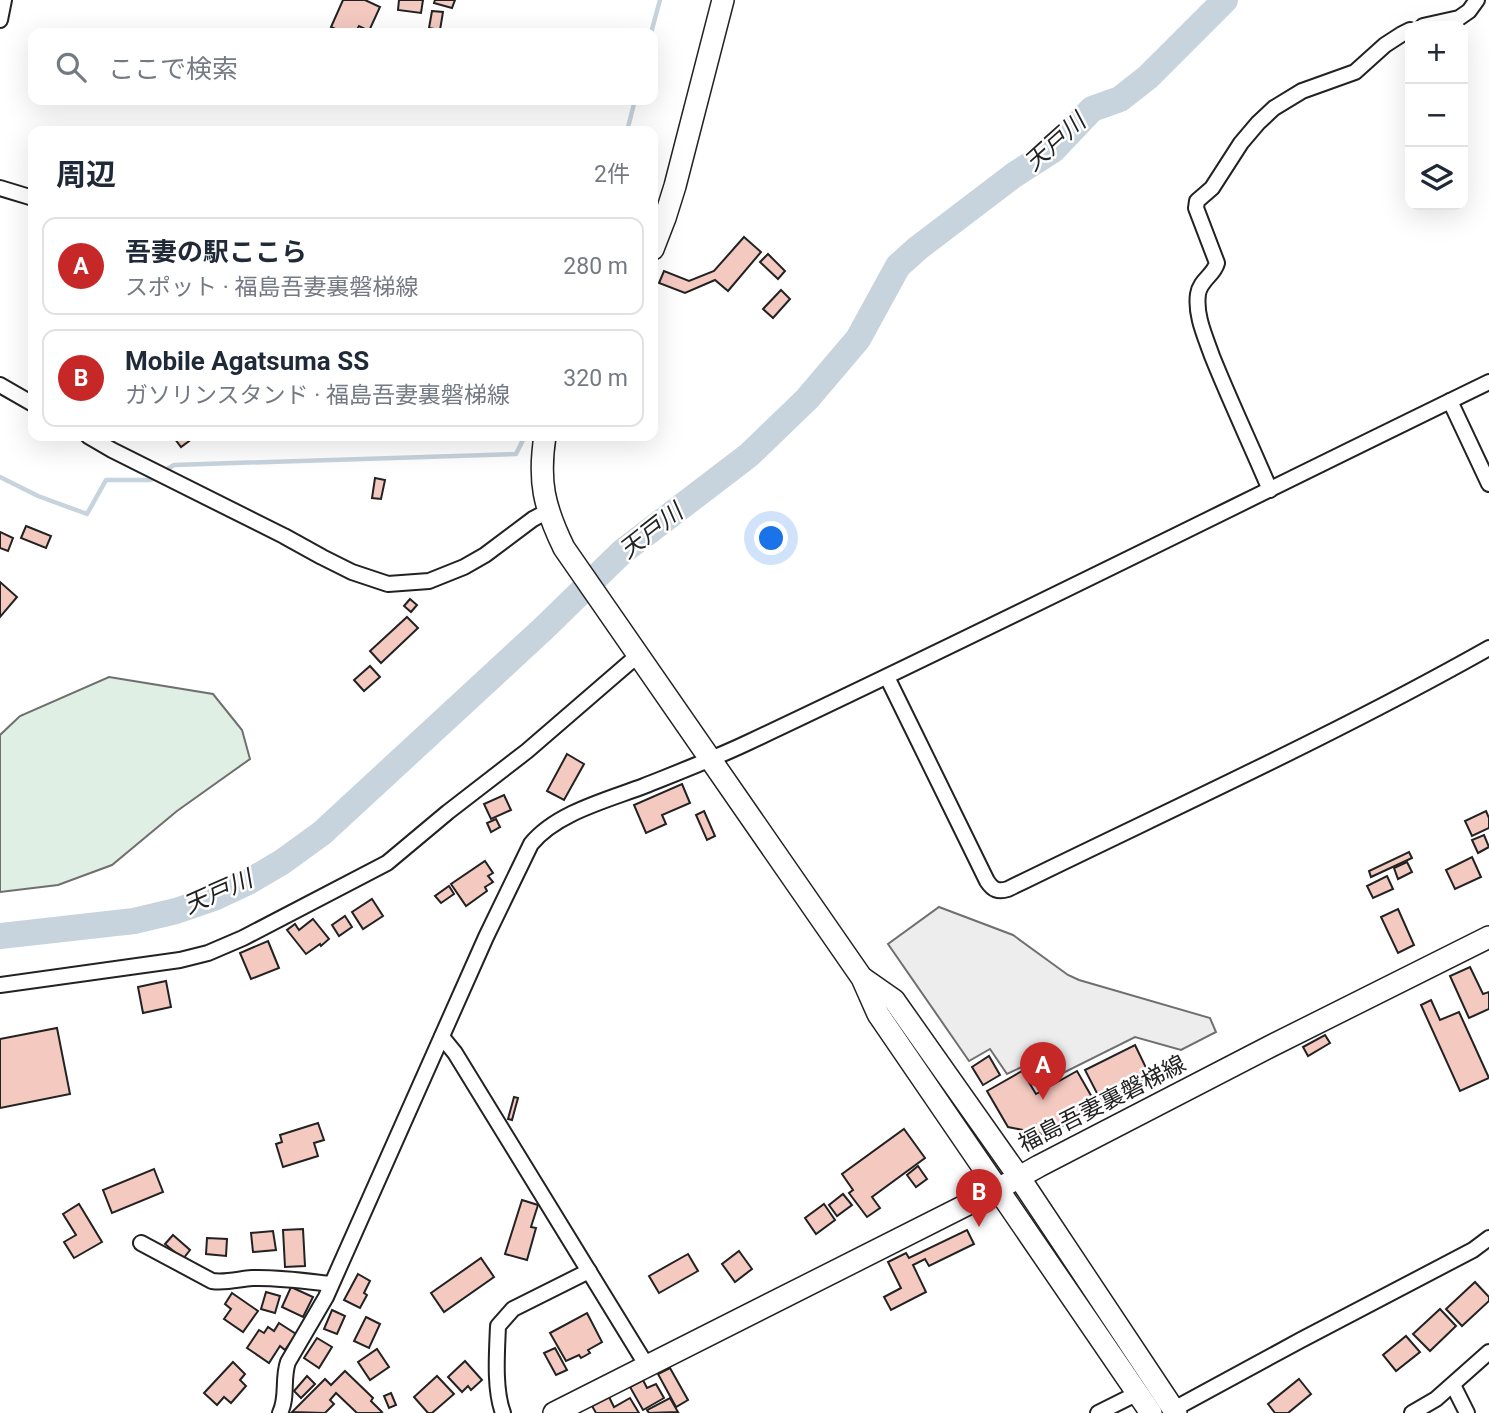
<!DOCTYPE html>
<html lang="ja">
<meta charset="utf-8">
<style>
body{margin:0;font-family:Roboto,"Noto Sans JP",sans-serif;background:#f2f2f3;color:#1f2937}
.controls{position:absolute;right:21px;top:21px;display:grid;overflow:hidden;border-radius:14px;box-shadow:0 7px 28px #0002}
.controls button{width:63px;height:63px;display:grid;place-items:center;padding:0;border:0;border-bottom:2px solid #e0e1e3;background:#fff;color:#1f2937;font:35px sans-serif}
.you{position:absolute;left:772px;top:539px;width:24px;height:24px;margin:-18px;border:5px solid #fff;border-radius:50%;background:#1a73e8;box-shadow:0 0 0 10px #1a73e833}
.badge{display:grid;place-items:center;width:46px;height:46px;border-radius:50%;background:#c62828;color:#fff;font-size:23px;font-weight:700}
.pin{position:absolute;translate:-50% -58px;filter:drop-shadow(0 2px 4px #0008)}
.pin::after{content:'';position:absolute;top:37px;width:24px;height:21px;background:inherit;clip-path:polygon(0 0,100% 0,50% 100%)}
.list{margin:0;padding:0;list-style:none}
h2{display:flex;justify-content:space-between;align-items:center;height:91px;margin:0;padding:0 28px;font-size:30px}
h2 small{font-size:23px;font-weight:400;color:#747a83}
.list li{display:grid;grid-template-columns:46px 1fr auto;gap:21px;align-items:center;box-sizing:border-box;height:98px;margin:0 14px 14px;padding:0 14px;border:2px solid #e0e1e3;border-radius:14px}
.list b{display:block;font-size:26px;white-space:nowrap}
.list p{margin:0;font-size:23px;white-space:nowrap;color:#747a83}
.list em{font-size:23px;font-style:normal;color:#747a83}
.icon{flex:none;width:38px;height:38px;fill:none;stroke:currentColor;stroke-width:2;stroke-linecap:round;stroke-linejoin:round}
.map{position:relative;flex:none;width:1489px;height:1413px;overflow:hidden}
.search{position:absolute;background:#fff;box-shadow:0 7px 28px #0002;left:28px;top:28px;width:630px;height:77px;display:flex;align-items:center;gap:18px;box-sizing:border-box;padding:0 24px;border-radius:14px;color:#747a83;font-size:26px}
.panel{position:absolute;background:#fff;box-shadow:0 7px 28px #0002;left:28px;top:126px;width:630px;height:315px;border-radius:14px}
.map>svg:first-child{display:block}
.green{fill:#e0efe3;stroke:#6f6f6f;stroke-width:2}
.parking{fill:#ededed;stroke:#6f6f6f;stroke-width:2}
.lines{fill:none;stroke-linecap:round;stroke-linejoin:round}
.stream{stroke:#c7d3dd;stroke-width:4.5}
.river{stroke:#c7d3dd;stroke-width:26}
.building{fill:#f3c9c0;stroke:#222;stroke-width:2}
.street-casing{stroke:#222;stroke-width:18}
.primary-casing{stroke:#222;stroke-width:24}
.street{stroke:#fff;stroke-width:14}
.primary{stroke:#fff;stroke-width:21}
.labels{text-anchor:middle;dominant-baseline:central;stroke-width:5;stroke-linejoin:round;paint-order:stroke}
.street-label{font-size:23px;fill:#222;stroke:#fff}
.water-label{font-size:24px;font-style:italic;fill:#222;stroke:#fff}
</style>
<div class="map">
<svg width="1489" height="1413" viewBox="0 0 1489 1413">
<rect width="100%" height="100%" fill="#fff"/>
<path class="green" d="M109,677L213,694L242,730L250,759L177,811L112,865L58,885L0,892V735L20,716Z"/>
<path class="parking" d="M939,907L1013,935L1068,975L1079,980L1210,1018L1216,1032L1181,1050L1135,1037L1041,1084L1028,1064L1007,1074L990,1049L969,1061L888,944Z"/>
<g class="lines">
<g class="stream">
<path d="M651,33L660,0"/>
<path d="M627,131L635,100"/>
<path d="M163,472L174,465L516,454L525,436"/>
<path d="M0,477L38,496L87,514L106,480H150L155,477"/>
</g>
<path class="river" d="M0,936L134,921L176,911L214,898L248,882L282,862L322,833L543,629L622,552L749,455L807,399L858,339L898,266L918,248L1014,175L1053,150L1092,109L1120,99L1148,77L1225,0"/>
</g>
<g class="building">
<path d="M343,0H365L380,7L369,31L359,26L355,33H344L331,27Z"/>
<path d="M399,0H423L421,13L398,10Z"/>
<path d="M435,0H455L452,8L434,3Z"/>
<path d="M432,11L443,12L440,30L429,28Z"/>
<path d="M744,237L761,252L728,291L715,280L685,293L659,283L664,271L689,281L714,271Z"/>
<path d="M768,254L785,271L778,279L760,262Z"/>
<path d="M781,290L790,299L773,318L763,309Z"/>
<path d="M180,436H189L192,439L181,447L175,439Z"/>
<path d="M375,478L385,480L381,499L372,498Z"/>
<path d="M26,526L51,536L46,548L21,538Z"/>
<path d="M0,532L13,538L8,551L0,548Z"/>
<path d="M0,582L17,597L0,617Z"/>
<path d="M410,599L417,605L411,612L404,606Z"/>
<path d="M407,617L418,628L381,663L370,651Z"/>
<path d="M370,666L380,677L364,691L354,680Z"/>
<path d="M567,754L584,764L564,800L547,791Z"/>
<path d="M682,784L690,803L662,815L666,824L646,833L634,805Z"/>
<path d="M504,795L511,810L491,819L484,804Z"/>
<path d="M704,811L715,836L707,840L696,815Z"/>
<path d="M1486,811L1489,818V828L1472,836L1465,821Z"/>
<path d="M496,819L500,827L491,832L487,823Z"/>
<path d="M1484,835L1489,847L1478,853L1472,840Z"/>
<path d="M1409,852L1412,858L1371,877L1369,871Z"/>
<path d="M1472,857L1481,877L1455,889L1446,870Z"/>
<path d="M485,861L493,873L488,876L493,882L485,887L487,891L466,906L451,884Z"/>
<path d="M1407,862L1412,872L1398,879L1394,868Z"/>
<path d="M1387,876L1393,889L1373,898L1367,886Z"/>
<path d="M449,886L454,894L441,903L435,896Z"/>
<path d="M372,899L383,916L363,929L352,912Z"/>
<path d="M1398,909L1414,945L1398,953L1381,917Z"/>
<path d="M345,916L352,927L339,936L332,925Z"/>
<path d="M313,919L329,939L321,946L320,944L306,954L287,930L295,924L299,930Z"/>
<path d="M268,941L279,968L251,979L240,953Z"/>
<path d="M1470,967L1483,994L1489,992V1009L1469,1018L1450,976Z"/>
<path d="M166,981L171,1007L143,1013L138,987Z"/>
<path d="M1431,1000L1440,1020L1459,1012L1489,1078L1460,1091L1421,1005Z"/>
<path d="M57,1028L70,1094L0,1108V1039Z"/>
<path d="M1325,1035L1330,1043L1308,1056L1303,1047Z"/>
<path d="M1135,1045L1150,1076L1101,1101L1085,1070Z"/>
<path d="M989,1056L1000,1075L983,1085L972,1067Z"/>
<path d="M1022,1071L1036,1094L1077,1071L1097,1106L1047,1135L1008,1127L987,1091Z"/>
<path d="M514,1097L518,1098L512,1120L508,1119Z"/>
<path d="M318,1123L324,1140L314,1143L318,1156L283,1167L276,1144L282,1142L280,1135Z"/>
<path d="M904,1129L925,1158L872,1197L880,1208L867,1217L849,1193L853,1190L842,1174Z"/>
<path d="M918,1166L927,1179L916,1187L907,1175Z"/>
<path d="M154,1169L163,1192L112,1213L103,1190Z"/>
<path d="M843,1194L852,1205L837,1216L829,1205Z"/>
<path d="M522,1200L538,1205L531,1227L536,1228L527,1260L505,1254Z"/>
<path d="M79,1204L102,1242L74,1258L64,1242L76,1235L63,1214Z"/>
<path d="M824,1204L835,1220L816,1234L805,1218Z"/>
<path d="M303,1229L305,1266L285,1267L283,1230Z"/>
<path d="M967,1230L974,1244L929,1266L925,1259L913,1265L926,1292L891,1310L884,1297L901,1288L888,1262L906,1253L909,1258Z"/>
<path d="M273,1231L276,1250L253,1252L251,1233Z"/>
<path d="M173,1235L190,1250L183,1259L165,1244Z"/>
<path d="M207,1238L227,1239L226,1256L206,1254Z"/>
<path d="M739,1251L752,1269L735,1282L722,1264Z"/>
<path d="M688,1254L698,1271L659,1293L649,1276Z"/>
<path d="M481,1258L494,1277L444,1312L431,1293Z"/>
<path d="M358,1274L370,1281L364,1293L367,1295L360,1308L344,1300Z"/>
<path d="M1475,1282L1489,1297V1301L1462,1326L1446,1309Z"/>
<path d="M291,1287L313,1297L303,1317L282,1307Z"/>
<path d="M266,1292L280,1296L275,1313L261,1309Z"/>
<path d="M232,1293L258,1311L243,1332L224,1319L231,1309L225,1304Z"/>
<path d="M1440,1309L1456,1326L1430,1351L1413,1334Z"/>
<path d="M332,1310L345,1316L337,1334L324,1329Z"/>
<path d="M587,1313L602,1342L588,1350L590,1353L581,1358L579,1355L566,1361L550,1333Z"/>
<path d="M366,1317L380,1324L369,1348L354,1341Z"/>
<path d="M279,1323L296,1334L285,1350L280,1346L269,1363L247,1348L259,1330L264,1333L268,1327L274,1331Z"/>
<path d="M1406,1336L1420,1352L1396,1371L1383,1355Z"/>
<path d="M317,1338L332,1347L319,1368L304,1358Z"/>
<path d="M555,1348L567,1370L556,1375L544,1353Z"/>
<path d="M377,1349L389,1367L370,1380L358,1362Z"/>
<path d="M465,1361L482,1380L471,1390L468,1386L462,1392L448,1377Z"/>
<path d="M233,1362L245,1374L240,1380L246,1386L231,1403L224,1397L217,1405L204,1393Z"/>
<path d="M670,1368L688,1400L676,1407L658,1374Z"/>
<path d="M345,1371L373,1398L371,1401L382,1412L380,1413H357L336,1393L330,1400L334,1404L325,1413L292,1412L325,1379L331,1385Z"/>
<path d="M307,1376L315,1384L301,1398L294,1391Z"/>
<path d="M437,1376L454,1394L432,1413H428L414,1397Z"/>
<path d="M1299,1379L1311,1394L1288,1413H1275L1268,1404Z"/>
<path d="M643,1380L647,1388L656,1384L664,1398L643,1410L630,1387Z"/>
<path d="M391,1393L396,1405L389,1408L384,1396Z"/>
<path d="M609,1397L614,1407L630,1398L639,1413H596L592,1406Z"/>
<path d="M670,1398L678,1412L649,1413L647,1410Z"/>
</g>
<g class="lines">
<g class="street-casing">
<g id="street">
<path d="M0,20L4,0"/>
<path d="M1423,26L1459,18L1469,11L1477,0"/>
<path d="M0,188L33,198"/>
<path d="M0,385L33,404"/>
<path d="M1450,401L1489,484"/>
<path d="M88,436L112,450L284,536L322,557L352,572L388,584L429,581L464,567L485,555L533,519L548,511"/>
<path d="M1270,490C1251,445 1230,401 1212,356C1205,336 1195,315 1198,294C1200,280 1214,275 1217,263L1196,208L1197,201L1212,188L1241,143L1258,123L1274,108L1302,91L1355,72L1385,45L1402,34L1410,30"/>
<path d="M887,677L987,881C993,890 998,892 1008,889C1169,810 1333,736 1489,648"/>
<path d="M0,985L180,960L208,953L243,938L387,863L448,812L527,751L637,656"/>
<path d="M442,1037L455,1053L647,1366"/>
<path d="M141,1243L212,1281C226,1283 239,1279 252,1278C278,1277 305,1281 331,1284"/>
<path d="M1453,1385L1467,1413"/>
<path d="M1174,1409L1301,1340L1473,1250L1489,1238"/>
<path d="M280,1413C288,1397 282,1379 288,1362L326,1297L486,937L531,844C556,813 607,800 644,786C679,772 713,759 747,743C996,626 1242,502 1489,382"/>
<path d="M503,1413C494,1389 497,1352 498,1326L513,1309L589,1271"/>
<path d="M1098,1413L1138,1393"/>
<path d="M1412,1413L1436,1399L1489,1352"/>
</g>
</g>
<g class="primary-casing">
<g id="primary">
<path d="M653,249L665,218L675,186L723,0"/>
<path d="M545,436C538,481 544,507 564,548L862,978L878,1014L1151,1413"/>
<path d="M864,979L894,1000L1019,1177L1176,1413"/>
<path d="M554,1413L998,1189L1039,1166L1271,1046L1489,937"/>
</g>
</g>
<use href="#street" class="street"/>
<use href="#primary" class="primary"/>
</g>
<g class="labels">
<g class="street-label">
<text transform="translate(1102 1104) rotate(-27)">福島吾妻裏磐梯線</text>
</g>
<g class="water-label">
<text transform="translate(1055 142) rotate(-42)">天戸川</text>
<text transform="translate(651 531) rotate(-38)">天戸川</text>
<text transform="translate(218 892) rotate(-24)">天戸川</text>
</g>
</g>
</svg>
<div class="controls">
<button>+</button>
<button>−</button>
<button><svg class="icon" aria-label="layers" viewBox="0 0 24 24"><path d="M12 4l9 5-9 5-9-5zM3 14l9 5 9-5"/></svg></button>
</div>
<div class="you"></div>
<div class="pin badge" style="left:1043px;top:1100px">A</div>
<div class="pin badge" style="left:979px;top:1227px">B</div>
<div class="search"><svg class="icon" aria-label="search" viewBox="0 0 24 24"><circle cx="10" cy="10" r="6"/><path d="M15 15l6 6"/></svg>ここで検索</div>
<section class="panel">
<h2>周辺<small>2件</small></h2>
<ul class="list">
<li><span class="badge">A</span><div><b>吾妻の駅ここら</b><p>スポット · 福島吾妻裏磐梯線</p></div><em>280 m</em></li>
<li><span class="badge">B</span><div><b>Mobile Agatsuma SS</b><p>ガソリンスタンド · 福島吾妻裏磐梯線</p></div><em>320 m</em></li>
</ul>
</section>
</div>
